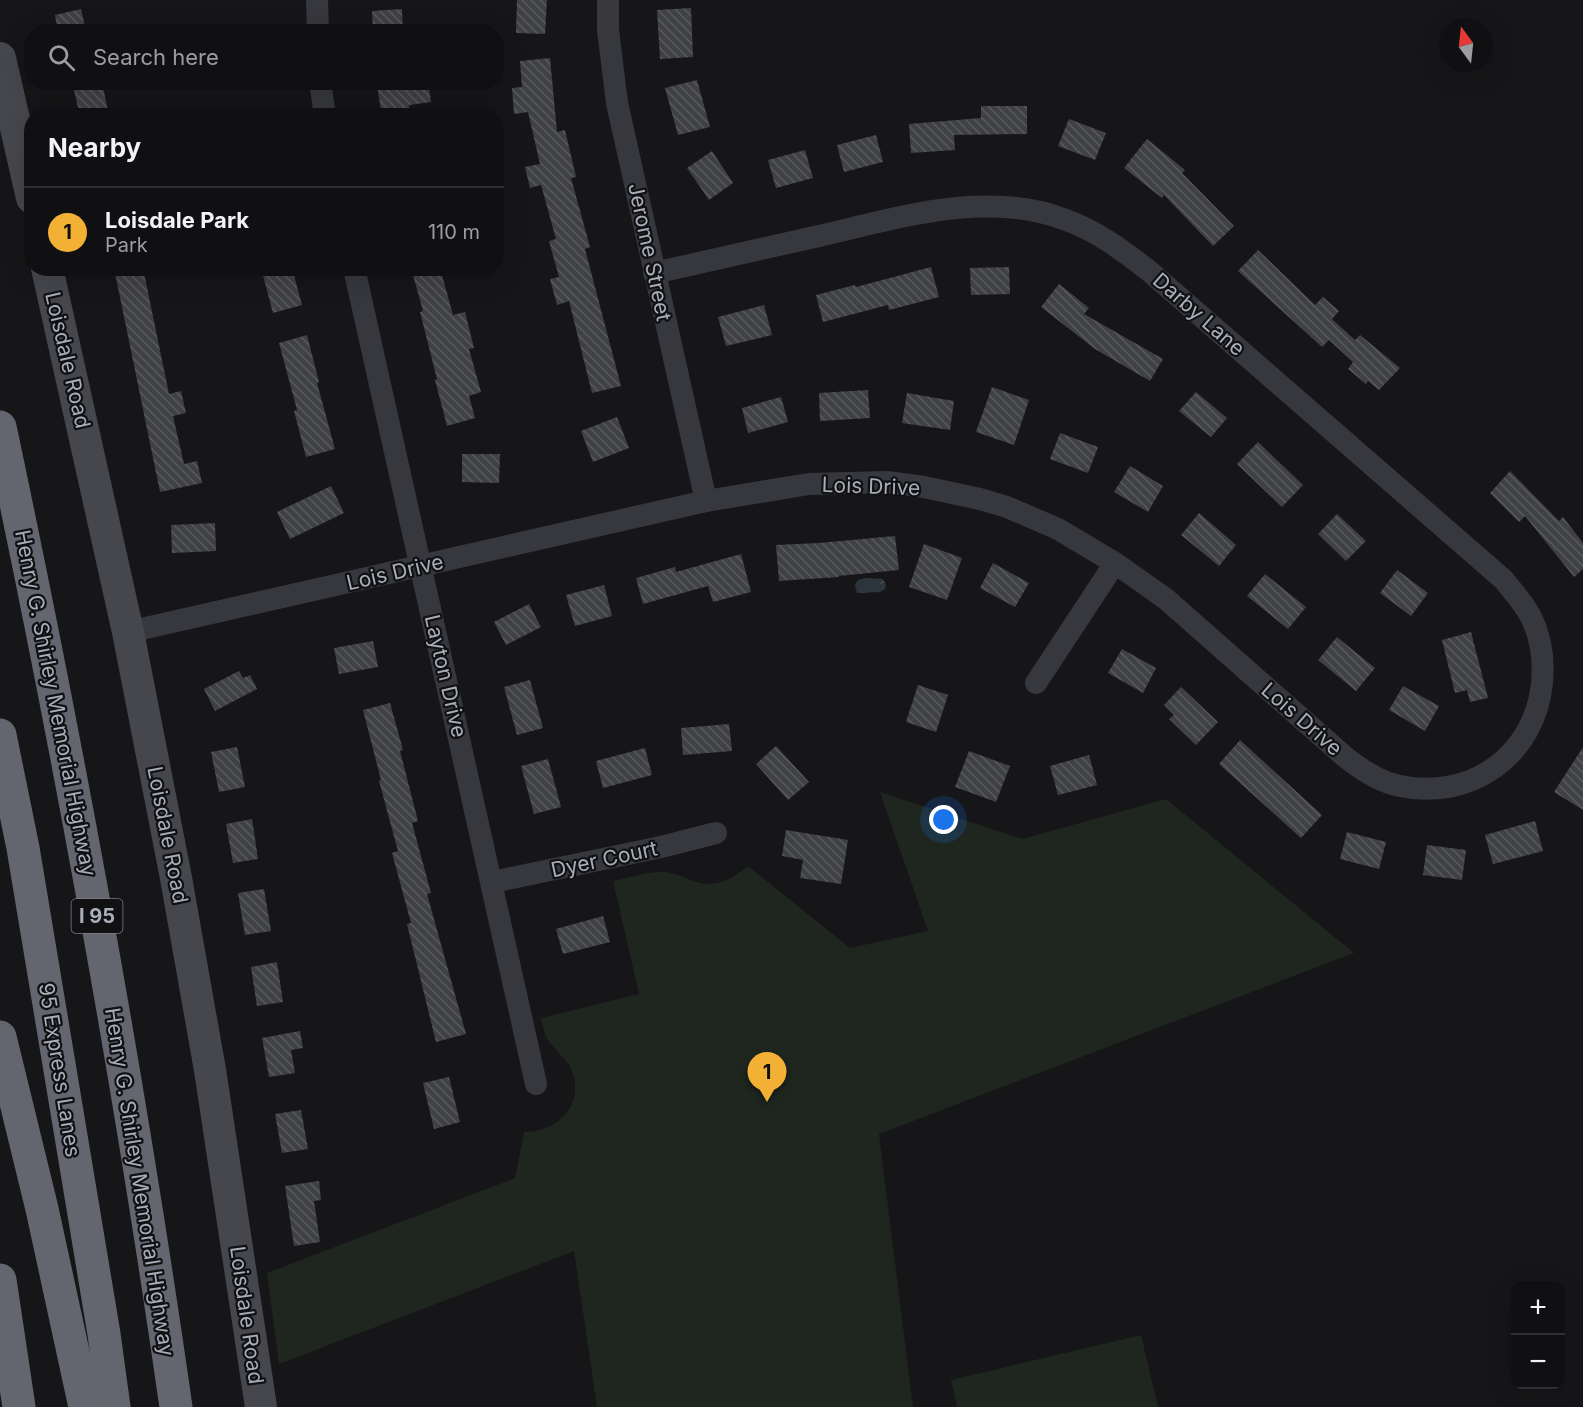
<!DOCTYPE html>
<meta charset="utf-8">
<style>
body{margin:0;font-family:Inter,sans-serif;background:#19191b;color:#f1f3f6}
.controls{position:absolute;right:18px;bottom:18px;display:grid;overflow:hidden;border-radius:12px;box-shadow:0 6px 24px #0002}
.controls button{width:54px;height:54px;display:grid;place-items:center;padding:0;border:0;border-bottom:2px solid #303032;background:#101012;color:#f1f3f6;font:30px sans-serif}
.compass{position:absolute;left:1439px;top:18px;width:54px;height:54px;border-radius:50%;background:#101012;box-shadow:0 6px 24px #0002;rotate:345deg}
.you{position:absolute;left:944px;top:820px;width:21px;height:21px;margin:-15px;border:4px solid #fff;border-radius:50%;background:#1a73e8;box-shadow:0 0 0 9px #1a73e833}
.badge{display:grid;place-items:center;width:39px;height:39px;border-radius:50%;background:#f2b134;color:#111;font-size:20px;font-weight:700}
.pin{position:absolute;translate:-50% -50px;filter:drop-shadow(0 2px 3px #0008)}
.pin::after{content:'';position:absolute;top:32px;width:21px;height:18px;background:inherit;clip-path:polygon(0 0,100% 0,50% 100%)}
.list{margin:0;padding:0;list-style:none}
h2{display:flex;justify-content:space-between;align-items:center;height:78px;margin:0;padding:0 24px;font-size:26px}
h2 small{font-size:20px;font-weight:400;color:#9c9d9f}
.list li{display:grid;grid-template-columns:39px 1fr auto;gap:18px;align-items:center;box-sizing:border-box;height:90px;padding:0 24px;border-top:2px solid #303032}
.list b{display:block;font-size:22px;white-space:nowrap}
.list p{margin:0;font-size:20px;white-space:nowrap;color:#9c9d9f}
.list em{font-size:20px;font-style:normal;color:#9c9d9f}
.icon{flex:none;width:33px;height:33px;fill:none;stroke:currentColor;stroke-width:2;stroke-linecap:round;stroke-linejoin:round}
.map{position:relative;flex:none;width:1583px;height:1407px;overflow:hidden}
.search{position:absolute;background:#101012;box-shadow:0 6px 24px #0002;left:24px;top:24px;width:480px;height:66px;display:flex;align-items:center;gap:15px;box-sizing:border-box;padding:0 21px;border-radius:24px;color:#9c9d9f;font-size:22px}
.panel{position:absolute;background:#101012;box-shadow:0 6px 24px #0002;left:24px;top:108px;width:480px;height:168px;border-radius:24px}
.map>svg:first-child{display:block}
.green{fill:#1e261f}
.water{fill:url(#water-ripples)}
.building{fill:url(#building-back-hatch)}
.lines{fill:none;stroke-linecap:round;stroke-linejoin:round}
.street{stroke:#37383d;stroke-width:22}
.secondary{stroke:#45474d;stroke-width:32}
.highway{stroke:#63666e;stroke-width:33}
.labels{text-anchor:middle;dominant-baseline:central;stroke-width:4.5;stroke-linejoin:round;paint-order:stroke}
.shield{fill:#111113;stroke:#7b7e86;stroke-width:1.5}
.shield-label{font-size:20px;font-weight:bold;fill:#a8adb8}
.street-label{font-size:21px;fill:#a8adb8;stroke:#111113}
</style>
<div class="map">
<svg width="1583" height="1407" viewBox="0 0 1583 1407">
<defs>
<pattern id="water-ripples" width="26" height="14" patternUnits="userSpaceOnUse" patternTransform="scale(1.5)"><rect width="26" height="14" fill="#2c353c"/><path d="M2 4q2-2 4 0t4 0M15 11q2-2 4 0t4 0" fill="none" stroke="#485056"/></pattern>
<pattern id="building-back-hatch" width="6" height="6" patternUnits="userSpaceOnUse" patternTransform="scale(1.5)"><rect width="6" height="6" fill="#404145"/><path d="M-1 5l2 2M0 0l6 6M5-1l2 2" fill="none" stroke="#595a5e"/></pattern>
</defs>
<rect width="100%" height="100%" fill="#161618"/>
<g class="green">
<path d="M880,792L1022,839L1166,799L1354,953L879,1134L913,1407H597L574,1251L279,1364L267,1273L515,1178L524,1132C556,1132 583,1107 573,1074C569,1059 555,1052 548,1040C544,1034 543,1025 541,1018L639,994L613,881C629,878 648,871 665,872C676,873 685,878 696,882C717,888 732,879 748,866L850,948L928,931Z"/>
<path d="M1141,1335L1158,1407H957L951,1380Z"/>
</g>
<path class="water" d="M866,578L883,579L886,585L885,589L880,592L857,593L855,585L858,580Z"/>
<g class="building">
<path d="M517,0H547L545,34L516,33Z"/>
<path d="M691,8L693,57L660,59L657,10Z"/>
<path d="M81,9L86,32H58L55,15Z"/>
<path d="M402,9L403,32H373L372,11Z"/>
<path d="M550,58L557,132L565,130L576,177L571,178L590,247L585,249L621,386L592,393L569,301L557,305L550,279L559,277L549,241L556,239L541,185L530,188L525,167L540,164L528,112L514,114L512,88L522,87L520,61Z"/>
<path d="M697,80L710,127L678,135L665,88Z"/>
<path d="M88,82H102L109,116H80L73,86Z"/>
<path d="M400,82H428L431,102L409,105L410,116H382L377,86Z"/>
<path d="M981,106H1027V134L954,135L955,150L911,153L909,124L981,118Z"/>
<path d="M1069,119L1106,133L1095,160L1058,146Z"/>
<path d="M876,135L883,162L844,172L837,145Z"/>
<path d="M1147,139L1185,170L1182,173L1234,226L1213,246L1164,195L1162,198L1124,168Z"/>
<path d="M805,150L813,178L776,188L768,160Z"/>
<path d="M712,151L733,183L709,200L687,168Z"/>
<path d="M1258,250L1315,305L1323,297L1339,311L1332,319L1355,340L1360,335L1400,368L1379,390L1368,381L1366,384L1348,369L1353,362L1329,340L1322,347L1238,271Z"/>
<path d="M931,267L939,297L889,310L888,305L823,322L816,295L855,285L856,287Z"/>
<path d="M1009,267L1010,294L971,295L970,268Z"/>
<path d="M114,268H143L169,394L181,391L186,413L173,416L184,464L197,461L202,483L160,492Z"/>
<path d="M261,268H292L302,305L273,313Z"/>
<path d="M411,268H440L453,315L465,312L474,348L469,349L481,392L469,396L475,418L447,426L435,380L437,379L420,312L423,311Z"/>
<path d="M1059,284L1089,308L1084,314L1163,359L1150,381L1095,349L1041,307Z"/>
<path d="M764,305L772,335L726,346L718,317Z"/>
<path d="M307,335L319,382L317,383L335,449L306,457L294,411L297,410L279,343Z"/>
<path d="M992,387L1029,400L1014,445L976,432Z"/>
<path d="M868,390L870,418L820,421L819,393Z"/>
<path d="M1196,392L1227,418L1211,437L1179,411Z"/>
<path d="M907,393L954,401L950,430L902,423Z"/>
<path d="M781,397L788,422L748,433L742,408Z"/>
<path d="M617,417L629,448L593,462L581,431Z"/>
<path d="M1060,433L1098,447L1088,473L1050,459Z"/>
<path d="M1258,442L1303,485L1282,507L1237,464Z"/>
<path d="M462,454H500L499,483L462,482Z"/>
<path d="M1130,466L1163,486L1148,512L1114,492Z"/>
<path d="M1510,471L1559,521L1563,517L1583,543V569L1574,577L1525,516L1519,522L1490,493Z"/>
<path d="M331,486L344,513L290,539L277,512Z"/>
<path d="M1199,513L1236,545L1219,566L1181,535Z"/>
<path d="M1337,514L1366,541L1346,561L1318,534Z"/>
<path d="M215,523L216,551L172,553L171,525Z"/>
<path d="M895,536L899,570L838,576L839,577L779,581L776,545L819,543Z"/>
<path d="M924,544L962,558L947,600L909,587Z"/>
<path d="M741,554L751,592L713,602L708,586L643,604L636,578L675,567L676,572Z"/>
<path d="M993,563L1029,583L1015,607L980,588Z"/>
<path d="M1397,570L1428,593L1411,616L1380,593Z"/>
<path d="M1265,574L1306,607L1288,629L1247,596Z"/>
<path d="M604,585L612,616L575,626L566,595Z"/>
<path d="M529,604L541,627L506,645L494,622Z"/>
<path d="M1471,632L1488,698L1470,702L1467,690L1455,693L1442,640Z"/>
<path d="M1337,637L1375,668L1356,691L1318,660Z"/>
<path d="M373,641L378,667L339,674L334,648Z"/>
<path d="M1122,649L1156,668L1143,693L1108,673Z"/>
<path d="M239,671L243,678L250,675L257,689L215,711L204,689Z"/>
<path d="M530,680L543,728L517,735L504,687Z"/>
<path d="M918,685L948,695L936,732L906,722Z"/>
<path d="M1403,686L1439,706L1425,731L1389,710Z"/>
<path d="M1181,687L1218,722L1196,745L1169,719L1174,715L1164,705Z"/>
<path d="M390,703L403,750L400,751L418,821L412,823L431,893L427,894L466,1034L436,1042L407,924L411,923L392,853L398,851L379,781L381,780L363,710Z"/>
<path d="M729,724L732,751L683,755L681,728Z"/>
<path d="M1240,740L1322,815L1301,838L1219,764Z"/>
<path d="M776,746L809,782L788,800L756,764Z"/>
<path d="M237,747L245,787L219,792L211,752Z"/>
<path d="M1583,747V810L1554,792Z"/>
<path d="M645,748L652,775L603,788L596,761Z"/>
<path d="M969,751L1010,766L996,802L955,787Z"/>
<path d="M1089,755L1097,785L1058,795L1050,766Z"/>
<path d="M548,759L561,807L534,814L521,766Z"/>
<path d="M252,819L258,859L233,863L226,824Z"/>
<path d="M1535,821L1543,851L1493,864L1485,835Z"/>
<path d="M786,830L848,840L841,884L800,878L803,860L782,856Z"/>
<path d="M1347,832L1386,842L1379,869L1340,859Z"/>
<path d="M1427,845L1466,850L1462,880L1423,875Z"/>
<path d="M264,889L271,931L245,935L238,893Z"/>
<path d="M603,916L610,942L563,954L556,929Z"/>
<path d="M277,962L283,1002L257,1006L251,967Z"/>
<path d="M300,1031L303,1048L291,1050L295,1073L269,1077L262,1038Z"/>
<path d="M449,1077L460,1122L434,1129L423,1083Z"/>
<path d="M301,1110L308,1149L282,1153L275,1114Z"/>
<path d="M319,1181L321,1200L314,1201L320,1242L294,1246L285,1186Z"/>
</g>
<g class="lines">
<g class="street">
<path d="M317,0L318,32"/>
<path d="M608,0V30L617,103L706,501"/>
<path d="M320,82L325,116"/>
<path d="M354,268L536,1084"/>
<path d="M128,632L706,501L809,484L887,482L924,487L980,499L1007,507L1058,529L1115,563L1166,599L1344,756C1360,769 1379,782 1400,786C1471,801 1535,755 1542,683C1544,661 1541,637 1531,617C1524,603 1513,592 1504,580L1148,270C1122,250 1097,231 1066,220C987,189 898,218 819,236C764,248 709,261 654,273"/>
<path d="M1036,683L1115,563"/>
<path d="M492,882L661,847L716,833"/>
</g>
<g class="secondary">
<path d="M0,58L32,198"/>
<path d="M47,268L128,632L176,878L210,1070L261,1407"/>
</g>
<g class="highway">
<path d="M0,427C69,752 129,1078 176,1407"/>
<path d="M0,735L23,848L104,1334L114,1407"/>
<path d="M0,1037L42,1209L85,1407"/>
<path d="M0,1280L19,1407"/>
</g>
</g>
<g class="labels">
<rect class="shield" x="71.5" y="899" width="51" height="34" rx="4.5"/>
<g class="shield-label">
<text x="97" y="916">I 95</text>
</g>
<g class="street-label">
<text transform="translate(650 252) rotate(78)">Jerome Street</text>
<text transform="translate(1199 314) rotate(41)">Darby Lane</text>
<text transform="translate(68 360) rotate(77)">Loisdale Road</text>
<text transform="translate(871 486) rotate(2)">Lois Drive</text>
<text transform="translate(395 572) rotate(-13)">Lois Drive</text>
<text transform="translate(446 676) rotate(77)">Layton Drive</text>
<text transform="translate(56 703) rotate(79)">Henry G. Shirley Memorial Highway</text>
<text transform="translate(1302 719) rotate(41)">Lois Drive</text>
<text transform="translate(168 835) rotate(79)">Loisdale Road</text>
<text transform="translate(604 859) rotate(-12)">Dyer Court</text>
<text transform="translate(60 1070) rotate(81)">95 Express Lanes</text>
<text transform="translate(140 1182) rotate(81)">Henry G. Shirley Memorial Highway</text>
<text transform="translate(247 1315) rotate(82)">Loisdale Road</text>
</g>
</g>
</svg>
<div class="controls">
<button>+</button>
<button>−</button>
</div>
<svg class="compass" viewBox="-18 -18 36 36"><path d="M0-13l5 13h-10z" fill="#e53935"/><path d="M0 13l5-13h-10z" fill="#9c9d9f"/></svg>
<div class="you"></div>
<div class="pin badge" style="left:767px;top:1102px">1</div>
<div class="search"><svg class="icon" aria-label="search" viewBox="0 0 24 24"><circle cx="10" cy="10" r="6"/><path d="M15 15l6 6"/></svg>Search here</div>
<section class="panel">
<h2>Nearby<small></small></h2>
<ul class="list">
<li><span class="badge">1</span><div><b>Loisdale Park</b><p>Park</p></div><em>110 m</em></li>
</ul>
</section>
</div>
